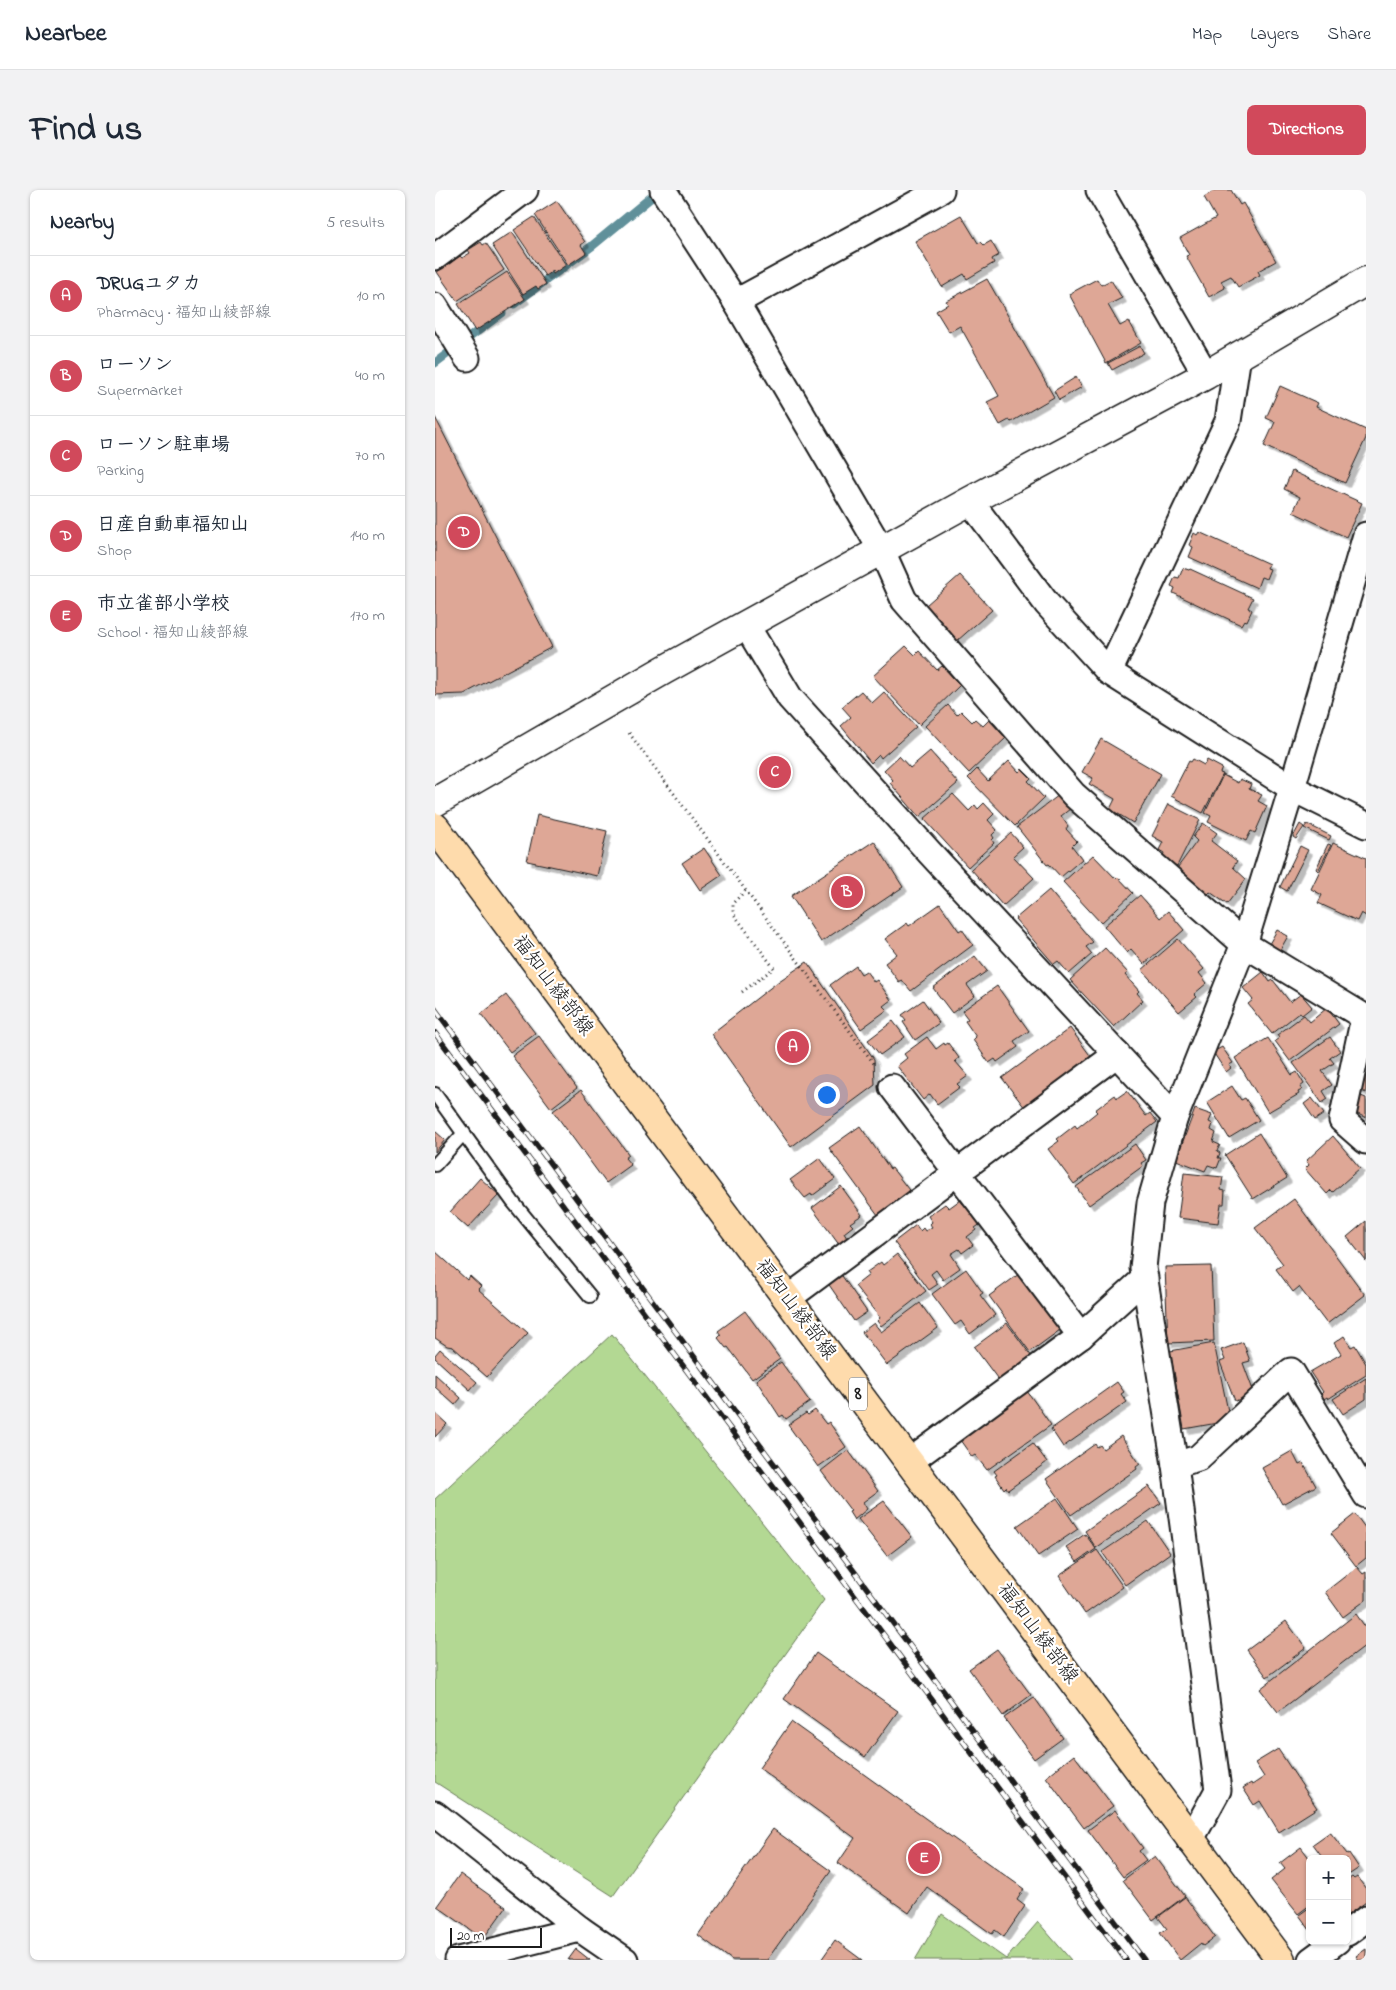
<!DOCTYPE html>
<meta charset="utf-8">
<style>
body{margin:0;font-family:"Indie Flower","Klee One",sans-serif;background:#f2f2f3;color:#1f2937}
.controls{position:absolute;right:15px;bottom:15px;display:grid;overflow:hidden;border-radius:8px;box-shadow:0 1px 4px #0004}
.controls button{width:45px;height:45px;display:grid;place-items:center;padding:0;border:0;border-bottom:1px solid #e0e1e3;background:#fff;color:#1f2937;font:25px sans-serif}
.scale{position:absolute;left:15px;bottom:12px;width:92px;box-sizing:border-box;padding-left:5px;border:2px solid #1c1c1c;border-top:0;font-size:14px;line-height:18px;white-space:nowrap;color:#1c1c1c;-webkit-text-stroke:4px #fff;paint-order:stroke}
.you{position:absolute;left:391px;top:904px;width:18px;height:18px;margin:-12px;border:4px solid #fff;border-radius:50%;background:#1a73e8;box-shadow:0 0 0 8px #1a73e833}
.badge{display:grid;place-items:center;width:32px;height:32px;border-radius:50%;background:#d1495b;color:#fff;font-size:16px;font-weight:700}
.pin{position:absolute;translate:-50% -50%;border:2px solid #fff;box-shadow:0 1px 5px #0006}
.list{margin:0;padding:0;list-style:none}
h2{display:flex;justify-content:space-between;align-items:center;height:65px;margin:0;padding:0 20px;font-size:21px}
h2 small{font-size:16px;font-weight:400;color:#747a83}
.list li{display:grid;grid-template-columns:32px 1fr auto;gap:15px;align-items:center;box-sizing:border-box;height:80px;padding:0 20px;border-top:1px solid #e0e1e3}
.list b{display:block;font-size:19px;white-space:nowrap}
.list p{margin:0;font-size:16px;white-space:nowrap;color:#747a83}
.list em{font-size:16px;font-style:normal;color:#747a83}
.map{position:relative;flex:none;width:931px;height:1770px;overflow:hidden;border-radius:8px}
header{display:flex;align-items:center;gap:30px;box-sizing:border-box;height:70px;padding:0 25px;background:#fff;border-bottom:1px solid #e0e1e3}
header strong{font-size:24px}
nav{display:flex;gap:28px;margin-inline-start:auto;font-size:18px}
.intro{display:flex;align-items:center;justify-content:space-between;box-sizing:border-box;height:120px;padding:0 30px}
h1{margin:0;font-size:35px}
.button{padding:12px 22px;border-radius:8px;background:#d1495b;color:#fff;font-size:18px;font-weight:700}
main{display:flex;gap:30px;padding:0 30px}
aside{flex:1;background:#fff;border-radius:8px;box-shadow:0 1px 4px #0004}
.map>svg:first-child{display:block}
.green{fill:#b3d893;stroke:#687a58}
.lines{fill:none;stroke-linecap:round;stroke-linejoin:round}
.stream{stroke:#61909a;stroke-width:9}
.building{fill:#dea796;stroke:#1c1c1c;filter:url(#shadow)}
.lane-casing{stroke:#1c1c1c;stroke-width:16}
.street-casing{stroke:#1c1c1c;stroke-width:29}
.secondary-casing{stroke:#1c1c1c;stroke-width:31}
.primary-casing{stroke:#1c1c1c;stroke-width:31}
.path{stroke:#1c1c1c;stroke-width:3;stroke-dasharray:1 4;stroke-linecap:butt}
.lane{stroke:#fff;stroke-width:12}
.street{stroke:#fff;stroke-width:25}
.secondary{stroke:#fff;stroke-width:28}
.primary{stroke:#fedbac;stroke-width:28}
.rail-casing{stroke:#1c1c1c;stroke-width:5.5}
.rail{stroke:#fff;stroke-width:4;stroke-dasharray:11;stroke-linecap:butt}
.labels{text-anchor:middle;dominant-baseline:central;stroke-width:4.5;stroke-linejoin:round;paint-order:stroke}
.shield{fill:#fff;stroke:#606060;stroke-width:1}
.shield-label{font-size:19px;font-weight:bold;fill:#1c1c1c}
.street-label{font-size:20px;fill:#1c1c1c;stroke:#fff}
</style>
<header>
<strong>Nearbee</strong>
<nav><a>Map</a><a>Layers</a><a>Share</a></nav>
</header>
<div class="intro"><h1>Find us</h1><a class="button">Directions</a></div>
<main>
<aside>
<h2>Nearby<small>5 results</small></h2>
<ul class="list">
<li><span class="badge">A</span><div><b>DRUGユタカ</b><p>Pharmacy · 福知山綾部線</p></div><em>10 m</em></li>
<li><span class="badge">B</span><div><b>ローソン</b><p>Supermarket</p></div><em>40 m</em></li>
<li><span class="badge">C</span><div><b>ローソン駐車場</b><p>Parking</p></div><em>70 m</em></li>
<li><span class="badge">D</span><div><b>日産自動車福知山</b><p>Shop</p></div><em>140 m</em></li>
<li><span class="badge">E</span><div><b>市立雀部小学校</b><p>School · 福知山綾部線</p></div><em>170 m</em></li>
</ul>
</aside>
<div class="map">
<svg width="931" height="1770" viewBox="0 0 931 1770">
<defs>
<filter id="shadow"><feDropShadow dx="4.5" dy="4.5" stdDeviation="0" flood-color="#0004"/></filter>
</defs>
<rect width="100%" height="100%" fill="#fff"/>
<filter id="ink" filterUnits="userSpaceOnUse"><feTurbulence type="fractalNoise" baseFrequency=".02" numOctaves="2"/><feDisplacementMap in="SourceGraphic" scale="10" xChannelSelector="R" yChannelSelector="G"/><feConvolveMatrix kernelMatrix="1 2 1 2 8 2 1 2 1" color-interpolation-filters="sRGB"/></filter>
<g filter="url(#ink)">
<g class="green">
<path d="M177,1144L389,1410L178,1706L0,1592V1309Z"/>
<path d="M507,1724L571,1769L603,1732L636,1770H480Z"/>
</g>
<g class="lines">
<g class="stream">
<path d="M79,114L157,56L225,0"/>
<path d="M0,173L67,123"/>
</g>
</g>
<g class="building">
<path d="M780,0H796L805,15L808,13L841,71L823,81L825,85L803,97L796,86L786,91L790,98L774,107L751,66L754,65L745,48L781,28L769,7Z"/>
<path d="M122,11L150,52L146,55L151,63L133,75L100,25Z"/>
<path d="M526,25L543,53L546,52L549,55L556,51L564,65L557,69L559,73L532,89L529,84L507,97L480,51Z"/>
<path d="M99,27L131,75L118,84L117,81L110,86L79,40Z"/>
<path d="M77,42L111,94L103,99L101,96L88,104L57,55Z"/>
<path d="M46,52L48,55L51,53L69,80L22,111L2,82L25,66L27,68L35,63L33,60Z"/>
<path d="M72,82L90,109L40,141L23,114Z"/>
<path d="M552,89L619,207L576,232L574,230L565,235L552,212L564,206L525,136L514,142L501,121L513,114L511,111Z"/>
<path d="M662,89L666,95L676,90L687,108L673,115L685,136L694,131L706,153L671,173L634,104Z"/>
<path d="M705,156L709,163L677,180L673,173Z"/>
<path d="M641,187L647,197L624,210L619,201Z"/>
<path d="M845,196L883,213L881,217L931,240V248L910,293L829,256L840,232L831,228Z"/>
<path d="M0,227L117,457L29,504L0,505Z"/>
<path d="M857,281L927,313L911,347L858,322L865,307L849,299Z"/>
<path d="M764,342L834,374L832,378L835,379L831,389L826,387L822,398L754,367L758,357L754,355L759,343L762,345Z"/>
<path d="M748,378L754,380L755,379L818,408L813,418L817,420L812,431L809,430L806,435L738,403L740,398L736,396L740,387L744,388Z"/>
<path d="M525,385L557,420L522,451L491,415Z"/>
<path d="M471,456L480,465L484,461L502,480L507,476L525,495L484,535L438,486Z"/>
<path d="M426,501L437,513L449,502L481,537L446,568L444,565L436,573L406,536L416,527L407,517Z"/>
<path d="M513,515L522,525L526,521L537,532L540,529L548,536L554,530L571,548L534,583L490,536Z"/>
<path d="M666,549L726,584L698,633L675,619L680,609L654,594L658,588L647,582Z"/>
<path d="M495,561L523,593L484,627L455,593L458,590L449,580L464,566L475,578Z"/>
<path d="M758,569L769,575L772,570L787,578L785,583L788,584L768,623L736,606L754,571L756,572Z"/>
<path d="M574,571L584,582L587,579L596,588L593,591L609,608L580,636L533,588L542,579L553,591Z"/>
<path d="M788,585L803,593L805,589L816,594L814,599L827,605L823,611L832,616L820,643L816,641L811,651L773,632L776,626L770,623Z"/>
<path d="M518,604L534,621L540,615L543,619L549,613L559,624L553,630L562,640L557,645L559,648L557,650L559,653L533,677L489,629Z"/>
<path d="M624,605L635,619L626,626L633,636L631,639L642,651L637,656L647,669L626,687L614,674L612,675L582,637Z"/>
<path d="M733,614L765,630L742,676L727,669L729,663L724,660L728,652L717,646Z"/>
<path d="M102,625L172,641L162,686L92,671Z"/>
<path d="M768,633L782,643L776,651L802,671L798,677L811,689L792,714L775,702L772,705L740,681L762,651L758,647Z"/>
<path d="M865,634L869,637L861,649L858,647Z"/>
<path d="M872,634L896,646L894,650L869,638Z"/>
<path d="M576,643L588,657L578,666L599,688L568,716L536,679Z"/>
<path d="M439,651L468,697L386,752L356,706Z"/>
<path d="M898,653L931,668V726L926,723L922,731L883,713L887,705L876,699Z"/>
<path d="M893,654L896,655L883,681L881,679Z"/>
<path d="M865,656L873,660L852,701L845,697Z"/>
<path d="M269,658L287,685L265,700L247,673Z"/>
<path d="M658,665L681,689L683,687L698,703L666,733L628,692Z"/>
<path d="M614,700L658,752L651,757L657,764L634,784L623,771L619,774L580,729Z"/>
<path d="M705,705L725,728L733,721L749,740L709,774L696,759L692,763L669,736Z"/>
<path d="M505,714L524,741L527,739L538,755L476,801L467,790L464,792L450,773L462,764L450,749L472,733L474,736Z"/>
<path d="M842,740L853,746L845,760L834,754Z"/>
<path d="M743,749L769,779L764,783L772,793L759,804L762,807L744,822L707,780Z"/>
<path d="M670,758L693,783L690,785L704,801L702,803L708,810L679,837L635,790Z"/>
<path d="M540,766L552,781L532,795L540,806L517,823L498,798Z"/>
<path d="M372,772L439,869L440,895L356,957L276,844L344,791Z"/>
<path d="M421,776L426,784L431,781L439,792L442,790L456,810L448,816L452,820L426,839L395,795Z"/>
<path d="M828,782L835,792L838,790L855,812L866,804L877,817L867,825L865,822L837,844L813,814L818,810L808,798Z"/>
<path d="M562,796L594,841L579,851L583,857L562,872L560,869L554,873L538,850L541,847L530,831L533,829L527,821Z"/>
<path d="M71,805L100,843L75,862L46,824Z"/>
<path d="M488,810L504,833L480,850L468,832L471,830L467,825Z"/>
<path d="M892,818L904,834L855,871L840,851L844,848L842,845L869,825L875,832Z"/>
<path d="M458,831L470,847L445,865L433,850Z"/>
<path d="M635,838L657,868L590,918L567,888Z"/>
<path d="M104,846L142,898L116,918L77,866Z"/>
<path d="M492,847L501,859L509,853L510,855L513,853L524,868L520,871L533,886L522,894L525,897L502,914L495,904L488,910L462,876L472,868L469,864Z"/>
<path d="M895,847L905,861L895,868L899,873L887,881L897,895L888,901L893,909L887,913L858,873Z"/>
<path d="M833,848L857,885L862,882L869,894L865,897L867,900L863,902L864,904L833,922L800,868Z"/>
<path d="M787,857L798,873L794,875L796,878L791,882L778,862Z"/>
<path d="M931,872V903L922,899Z"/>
<path d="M797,896L806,910L810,908L824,930L794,948L772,912Z"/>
<path d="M146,900L194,965L190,968L196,975L171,993L118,921Z"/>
<path d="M692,901L711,926L715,923L722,932L639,994L613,959L624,951L622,949L640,935L642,938L662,922L660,920L680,905L682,908Z"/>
<path d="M926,906L931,908V928L919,922Z"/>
<path d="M877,908L889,924L880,930L869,914Z"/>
<path d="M760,919L777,925L774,932L778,934L776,940L781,943L778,952L785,955L782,961L785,963L783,968H786L782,978L773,975L770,981L741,970Z"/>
<path d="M425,936L455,979L457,978L477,1004L459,1017L457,1015L443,1025L394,958Z"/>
<path d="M0,941L10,950L0,962Z"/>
<path d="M824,943L852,988L818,1009L790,965Z"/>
<path d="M898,946L925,978L898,1002L896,1000L892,1004L870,979L874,975L871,971Z"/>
<path d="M700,954L711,970L706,973L708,976L654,1015L641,997Z"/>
<path d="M385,968L400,989L377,1006L376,1004L370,1008L355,990Z"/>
<path d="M749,983L788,987L786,1000L790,1001L789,1014H786L783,1033L743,1028Z"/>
<path d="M45,988L64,1005L33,1038L15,1022Z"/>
<path d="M406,996L427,1025L415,1033L418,1036L409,1043L413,1050L405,1056L377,1018Z"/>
<path d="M859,1009L930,1105L892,1134L864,1097L858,1102L841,1079L848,1074L820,1038Z"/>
<path d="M525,1010L528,1014L534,1010L550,1031L540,1038L541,1040L532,1047L538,1055L527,1063L524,1059L516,1064L525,1078L508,1090L501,1080L496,1084L503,1094L494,1100L459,1052L481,1035L485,1041L488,1038L490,1041L497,1037L495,1034L497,1032L493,1026L510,1014L514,1018Z"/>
<path d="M931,1031V1071L912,1047Z"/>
<path d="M0,1061L32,1090L35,1086L46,1096L43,1099L93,1143L52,1187L18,1157L12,1156L0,1148Z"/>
<path d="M462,1064L491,1101L446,1136L442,1131L445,1128L420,1096L434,1085L432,1082L446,1072L448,1075Z"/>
<path d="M776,1076L779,1151L733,1153L730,1077Z"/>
<path d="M531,1079L548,1103L545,1105L560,1125L535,1144L526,1131L520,1135L497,1104Z"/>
<path d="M403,1080L432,1122L419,1131L390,1089Z"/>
<path d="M584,1084L625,1140L595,1162L554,1106Z"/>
<path d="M485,1113L503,1138L452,1175L427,1142L439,1133L446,1142Z"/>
<path d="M310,1121L345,1169L317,1189L293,1157L291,1158L283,1148L286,1145L283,1141Z"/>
<path d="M572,1133L597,1167L565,1192L539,1157Z"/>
<path d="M909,1146L916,1157L920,1155L931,1174V1185L893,1209L892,1207L889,1209L886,1204L888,1202L875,1182L906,1164L899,1153Z"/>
<path d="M808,1152L815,1171L808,1173L818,1200L813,1202L814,1206L800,1211L785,1172L790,1170L786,1160Z"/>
<path d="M779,1153L794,1226L787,1227L788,1232L749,1239L735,1161Z"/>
<path d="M5,1159L42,1192L35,1200L0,1168V1165Z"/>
<path d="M346,1172L375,1212L351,1229L348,1225L345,1227L321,1190Z"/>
<path d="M0,1184L26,1208L20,1215L0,1197Z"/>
<path d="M931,1188V1209L908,1224L898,1209Z"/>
<path d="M682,1192L689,1202L686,1204L692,1212L628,1257L616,1239Z"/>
<path d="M592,1201L616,1235L552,1280L540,1265L537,1267L525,1250Z"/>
<path d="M380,1220L391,1234L394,1232L411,1257L383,1277L353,1235L371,1223L373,1225Z"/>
<path d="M0,1223L12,1234L0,1247Z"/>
<path d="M686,1246L705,1274L701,1277L702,1279L636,1325L611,1289L660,1254L662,1257L665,1255L668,1259Z"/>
<path d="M598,1253L612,1272L573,1300L571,1297L569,1299L560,1286L562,1285L559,1281Z"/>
<path d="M413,1260L443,1301L428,1312L432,1319L419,1330L414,1322L416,1321L386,1281Z"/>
<path d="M857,1261L864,1275L868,1273L881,1296L847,1314L827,1278Z"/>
<path d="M714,1296L726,1313L661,1358L650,1341Z"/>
<path d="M622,1308L643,1339L603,1366L582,1336Z"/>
<path d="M449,1311L477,1347L452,1366L423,1329Z"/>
<path d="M920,1324L931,1339V1368L921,1376L896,1343Z"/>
<path d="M713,1331L735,1363L690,1395L667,1362Z"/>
<path d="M650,1344L661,1359L642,1372L631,1357Z"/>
<path d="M662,1360L688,1397L650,1424L624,1386Z"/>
<path d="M922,1377L928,1384L931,1382V1410L908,1427L890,1402Z"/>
<path d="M921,1424L931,1438V1455L843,1522L825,1499Z"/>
<path d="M851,1431L871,1458L832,1487L812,1460Z"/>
<path d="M562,1459L596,1505L568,1526L534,1479Z"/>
<path d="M381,1463L463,1521L430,1567L349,1509Z"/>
<path d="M599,1507L628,1548L599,1569L569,1528Z"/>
<path d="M356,1532L589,1699L582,1710L590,1716L569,1747L560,1740L557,1744L492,1697L474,1723L403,1673L420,1648L324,1578Z"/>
<path d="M843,1559L882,1618L844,1642L825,1611L819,1615L808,1598L816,1593L817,1595L829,1587L820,1573Z"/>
<path d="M639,1565L678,1616L649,1638L611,1587Z"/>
<path d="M680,1620L708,1658L704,1661L711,1670L688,1687L653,1640Z"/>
<path d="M338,1639L396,1681L332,1770H297L263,1745Z"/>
<path d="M895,1642L912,1664L914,1663L924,1678L912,1686V1669H889L878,1654Z"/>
<path d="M866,1657L875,1669V1715L863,1724L836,1690L850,1679L845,1673Z"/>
<path d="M720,1666L750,1706L718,1730L688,1690Z"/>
<path d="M25,1684L71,1717L48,1749L2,1716Z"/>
<path d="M917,1687L919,1689L922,1687L931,1699V1712L912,1726V1690Z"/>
<path d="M750,1707L780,1747L768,1756L766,1753L745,1770L725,1743L732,1739L723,1727Z"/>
<path d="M875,1717V1740L864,1725Z"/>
<path d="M400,1750L427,1770H386Z"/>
<path d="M141,1759L155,1770H133Z"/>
<path d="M931,1759V1770H924L921,1766Z"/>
</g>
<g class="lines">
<g class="lane-casing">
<g id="lane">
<path d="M0,904L78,1012L155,1106"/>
<path d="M0,975L29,943"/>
</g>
</g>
<g class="street-casing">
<g id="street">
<path d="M228,0L301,112L447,361L469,410L639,605L809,754L931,828"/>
<path d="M664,0L771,185"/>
<path d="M0,67L90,0"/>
<path d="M301,112L506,0"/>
<path d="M0,116L32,168"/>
<path d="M535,311L612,414L674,482L857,598L931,635"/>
<path d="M311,435L355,508L495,663L740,927"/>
<path d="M674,482L793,231L803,165"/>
<path d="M929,827L907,930L931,951"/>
<path d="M457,897L646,1146"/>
<path d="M352,1109L682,864"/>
<path d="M474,1272L646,1146L710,1088"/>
<path d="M740,1275L763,1268L856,1181L931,1305"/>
<path d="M0,1624L145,1739L190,1770"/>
<path d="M755,1651L783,1600L740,1275L708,1078L715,1013L740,927L809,754L857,598L931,345"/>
<path d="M912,1743L931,1729"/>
<path d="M23,1770L145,1739"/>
<path d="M876,1770L902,1751"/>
</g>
</g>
<g class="secondary-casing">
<path id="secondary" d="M0,612L229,480L535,311L771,185L931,91"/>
</g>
<g class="primary-casing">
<path id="primary" d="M0,637L846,1770"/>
</g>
<g class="path">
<path d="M194,543L440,875"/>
<path d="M307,802L339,778L298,723V713L311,700"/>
</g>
<use href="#lane" class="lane"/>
<use href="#street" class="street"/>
<use href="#secondary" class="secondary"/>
<use href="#primary" class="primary"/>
<g class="rail-casing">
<g id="rail">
<path d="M0,819L709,1770"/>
<path d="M0,843L691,1770"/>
</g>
</g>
<use href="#rail" class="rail"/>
</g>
</g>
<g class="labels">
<rect class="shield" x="414" y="1187.5" width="18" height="33" rx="4"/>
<g class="shield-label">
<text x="423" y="1204">8</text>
</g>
<g class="street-label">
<text transform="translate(117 796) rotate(53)">福知山綾部線</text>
<text transform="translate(360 1120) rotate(53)">福知山綾部線</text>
<text transform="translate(602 1444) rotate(53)">福知山綾部線</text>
</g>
</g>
</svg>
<div class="controls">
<button>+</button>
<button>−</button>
</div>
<div class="scale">20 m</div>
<div class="you"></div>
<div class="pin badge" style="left:358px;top:857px">A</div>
<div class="pin badge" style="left:412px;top:702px">B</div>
<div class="pin badge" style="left:340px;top:582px">C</div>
<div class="pin badge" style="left:29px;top:342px">D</div>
<div class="pin badge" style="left:489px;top:1668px">E</div>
</div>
</main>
